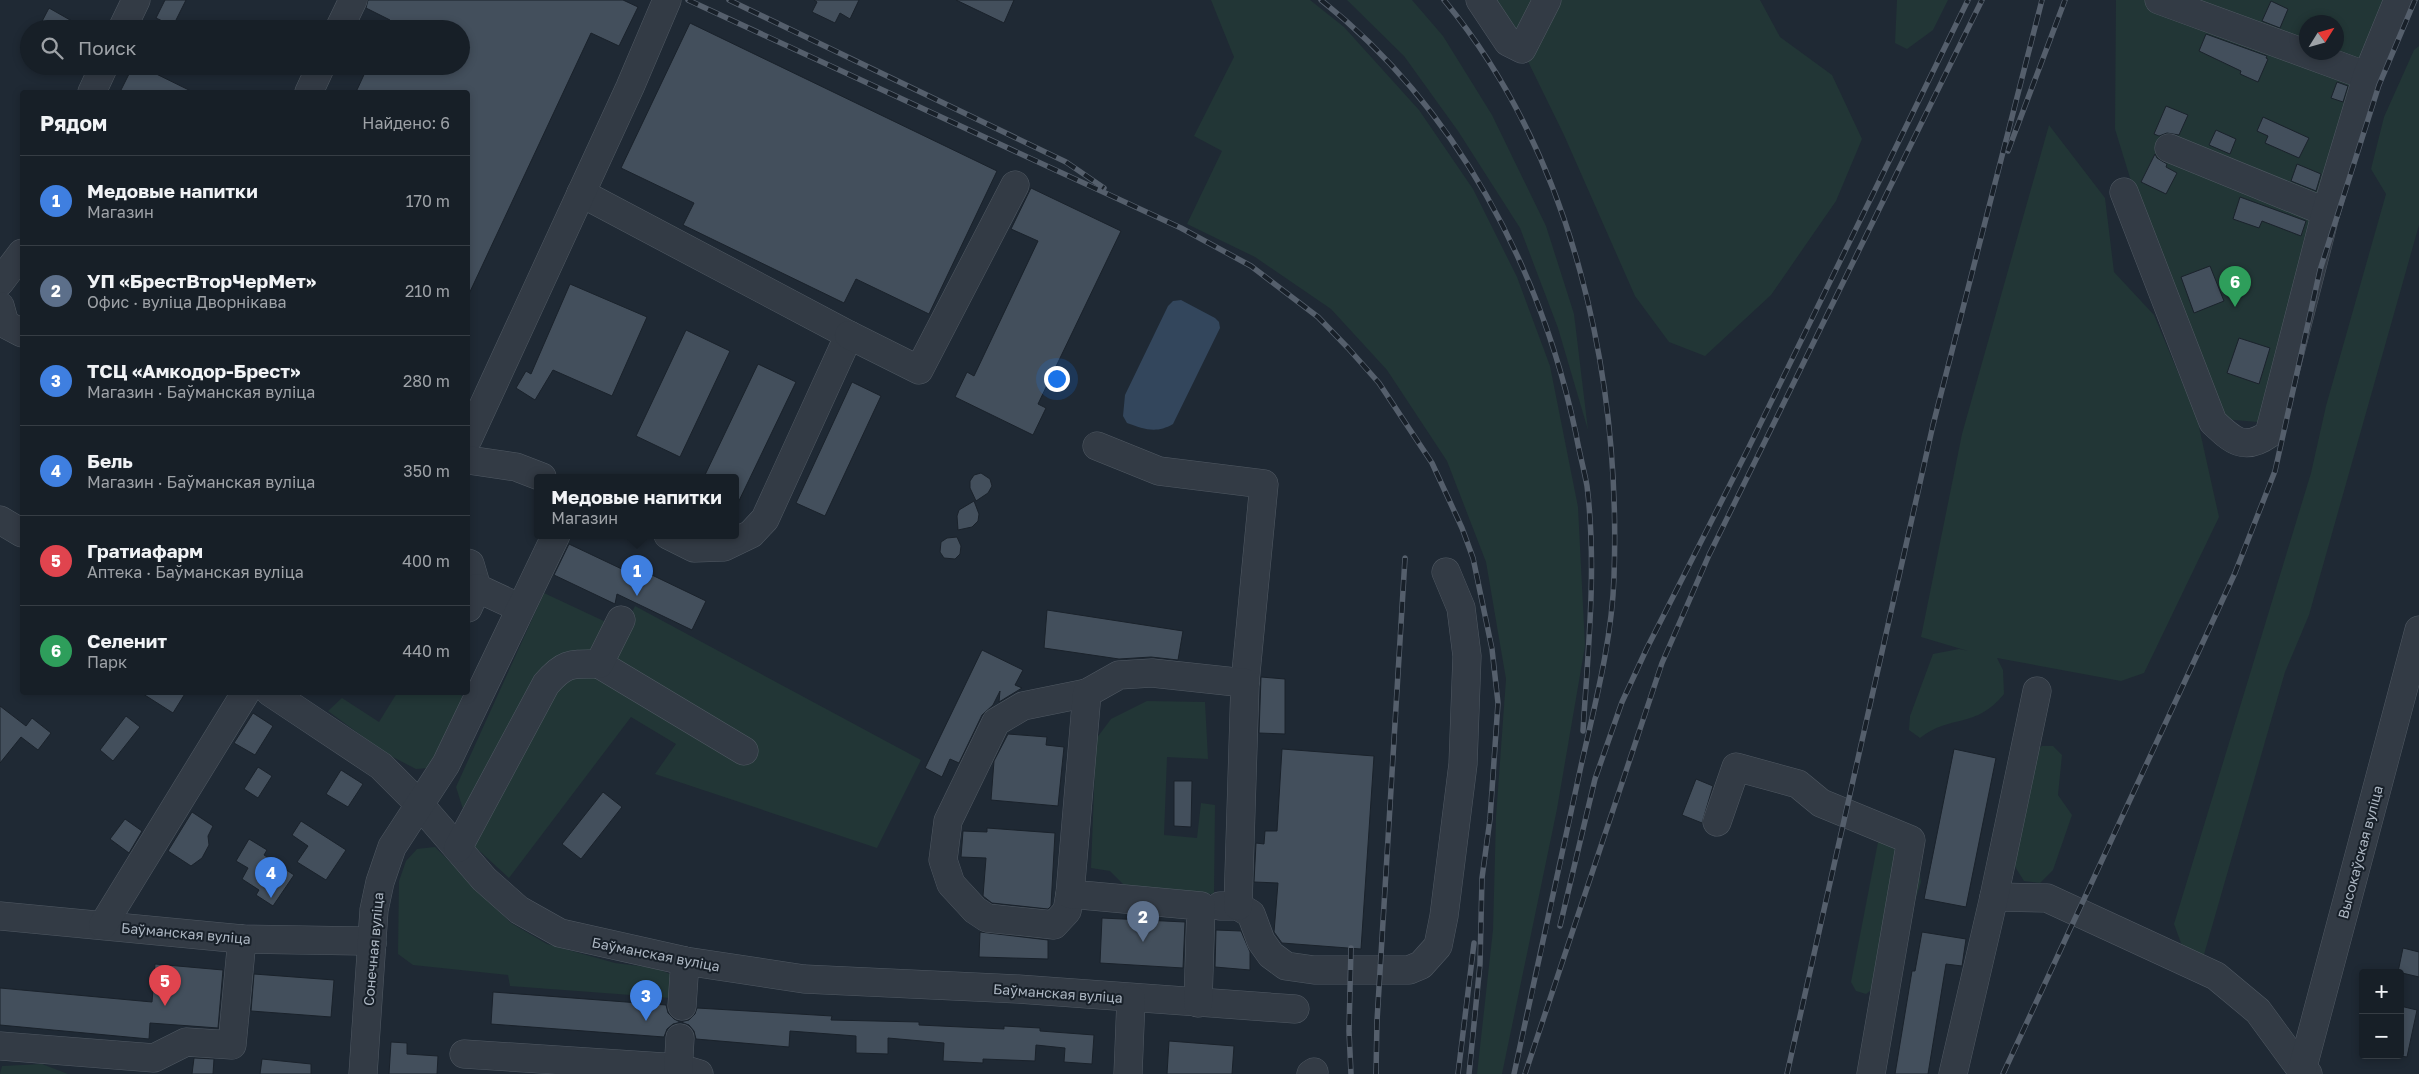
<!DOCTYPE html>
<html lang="ru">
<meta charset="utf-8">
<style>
body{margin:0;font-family:"Golos Text",sans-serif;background:#20272f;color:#f1f3f6}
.controls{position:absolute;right:15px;bottom:15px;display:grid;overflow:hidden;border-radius:5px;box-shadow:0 2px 8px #0003}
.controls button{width:45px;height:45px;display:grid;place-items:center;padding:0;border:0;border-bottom:1px solid #363d44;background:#171f27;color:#f1f3f6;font:25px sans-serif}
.compass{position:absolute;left:2299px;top:15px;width:45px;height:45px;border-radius:50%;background:#171f27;box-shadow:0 2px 8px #0003;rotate:53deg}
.you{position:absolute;left:1056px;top:378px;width:18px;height:18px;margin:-12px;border:4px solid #fff;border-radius:50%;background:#1a73e8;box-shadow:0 0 0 8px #1a73e833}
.badge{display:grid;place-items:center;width:32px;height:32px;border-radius:50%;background:#ea580c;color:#fff;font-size:16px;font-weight:700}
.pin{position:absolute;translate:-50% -41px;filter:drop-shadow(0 1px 2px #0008)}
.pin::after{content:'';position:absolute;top:26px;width:18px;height:15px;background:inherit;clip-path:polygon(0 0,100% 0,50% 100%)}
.popup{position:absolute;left:534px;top:474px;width:205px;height:65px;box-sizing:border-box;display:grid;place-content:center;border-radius:5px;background:#171f27;filter:drop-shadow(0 1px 4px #0005);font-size:16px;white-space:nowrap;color:#9ea2a7}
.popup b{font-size:19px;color:#f1f3f6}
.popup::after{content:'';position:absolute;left:50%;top:100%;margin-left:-10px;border:10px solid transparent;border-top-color:#171f27}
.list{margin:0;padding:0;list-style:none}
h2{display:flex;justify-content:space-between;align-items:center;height:65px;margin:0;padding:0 20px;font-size:21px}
h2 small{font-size:16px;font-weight:400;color:#9ea2a7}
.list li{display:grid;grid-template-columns:32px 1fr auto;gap:15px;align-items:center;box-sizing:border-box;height:90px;padding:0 20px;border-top:1px solid #363d44}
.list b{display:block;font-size:19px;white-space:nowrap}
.list p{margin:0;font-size:16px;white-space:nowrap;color:#9ea2a7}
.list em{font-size:16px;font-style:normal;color:#9ea2a7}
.icon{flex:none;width:28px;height:28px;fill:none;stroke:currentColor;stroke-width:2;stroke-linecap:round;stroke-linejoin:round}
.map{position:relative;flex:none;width:2419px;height:1074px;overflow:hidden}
.search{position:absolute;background:#171f27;box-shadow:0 2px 8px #0003;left:20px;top:20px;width:450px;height:55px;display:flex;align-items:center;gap:12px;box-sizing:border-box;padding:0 18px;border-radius:28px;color:#9ea2a7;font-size:19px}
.panel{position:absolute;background:#171f27;box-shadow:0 2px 8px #0003;left:20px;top:90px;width:450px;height:605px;border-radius:5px}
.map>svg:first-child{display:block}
.green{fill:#223636;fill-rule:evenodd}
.water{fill:#33465c}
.building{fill:#434f5c;stroke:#1a222b}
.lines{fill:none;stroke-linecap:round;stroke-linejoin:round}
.minor-casing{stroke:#505963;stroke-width:29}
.minor{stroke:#333b45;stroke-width:28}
.rail-casing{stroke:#555f6c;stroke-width:5.5}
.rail{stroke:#182029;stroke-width:4;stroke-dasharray:11;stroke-linecap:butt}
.labels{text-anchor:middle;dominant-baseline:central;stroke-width:4;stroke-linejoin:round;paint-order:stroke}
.street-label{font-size:14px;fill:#acb6c2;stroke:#182029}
</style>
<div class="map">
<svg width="2419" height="1074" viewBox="0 0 2419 1074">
<rect width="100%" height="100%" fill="#1f2934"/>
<g class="green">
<path d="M1211,0H1310L1344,27L1419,110L1473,189L1517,277L1550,366L1578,507L1585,646L1557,809L1502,1074H1477L1493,930L1496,817L1506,679L1486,562L1447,461L1387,370L1331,309L1255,257L1187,224L1222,151L1194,136L1234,57Z"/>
<path d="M1347,0H1412L1443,36L1492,115L1546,226L1574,314L1588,430L1558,328L1520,228L1458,131L1404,56Z"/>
<path d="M1487,0H1760L1780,37L1832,75L1862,139L1836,201L1771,295L1705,356L1669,342L1635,296L1564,135L1519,43Z"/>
<path d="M1897,0H1948L1933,30L1907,49L1895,43Z"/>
<path d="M2116,0H2391L2258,422L2222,419L2135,194L2115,129ZM2306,22H2336V52H2306Z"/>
<path d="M2419,46V225L2309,615L2285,672L2203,958L2185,954L2174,924L2311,473L2326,406L2386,194L2371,169L2384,117L2414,50Z"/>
<path d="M2049,125L2105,198L2114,272L2154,315L2197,418L2219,517L2144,673L2121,681L1997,658L2003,670L2004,694C1976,729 1950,714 1920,738L1909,730L1910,716L1933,654L1959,649L1968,651L1921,637L1962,434Z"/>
<path d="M544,593L623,630L635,606L921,760L877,848L655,774L676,744L631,717L509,878L473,845L559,661L472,810L463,809L456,787Z"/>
<path d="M397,693H459L463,697L464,710L429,768L416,769L385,753L328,711L342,698L379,722Z"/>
<path d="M1147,701L1205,702L1208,759L1167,757L1164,835L1197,838L1201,803L1215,805L1214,894L1130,891L1110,871L1091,868L1096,739L1111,719Z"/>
<path d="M2042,746H2053L2062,755L2058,795L2072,815L2053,870L2040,883L2024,881L2012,862L2036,751Z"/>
<path d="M1885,840L1917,858L1921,882L1907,925L1880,983L1866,994L1856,991L1851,982L1878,842Z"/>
<path d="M435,847L511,923L547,944L615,963L655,968L670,974L672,978L671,998L510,986L508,975L413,965L398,954L399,881L406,861L417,849Z"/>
<path d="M42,1064L68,1074H0L2,1066Z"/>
</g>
<path class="water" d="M1181,300L1215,318L1219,322L1220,328L1173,424C1156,434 1144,429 1127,423L1123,416L1125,395L1168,306L1173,301Z"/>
<g class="building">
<path d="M165,0H186L173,26L156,18Z"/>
<path d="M368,0H623L638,7L619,46L591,33L468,296V92H356L368,66H461V29H386L390,20L366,8Z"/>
<path d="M814,0H859L850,19L840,13L835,23L812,12L817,2Z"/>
<path d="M956,0H1014L1004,23Z"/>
<path d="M2271,1L2288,9L2280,28L2262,21Z"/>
<path d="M49,8L86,29H38Z"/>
<path d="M690,23L997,171L929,314L856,279L844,303L683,225L694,203L621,168Z"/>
<path d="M2206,34L2267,56L2266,58L2268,59L2258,82L2240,74L2241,71L2199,51Z"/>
<path d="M133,66H140L193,92H120Z"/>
<path d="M2337,82L2348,86L2343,102L2331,98Z"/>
<path d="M2166,106L2188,115L2179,135L2167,133L2159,136L2154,134Z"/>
<path d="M2263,117L2309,138L2299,158L2265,143L2268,136L2257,131Z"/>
<path d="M2216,130L2236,139L2230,154L2209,145Z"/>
<path d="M2155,154L2157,158L2167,164L2166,167L2177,173L2166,194L2141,182Z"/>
<path d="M2297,164L2321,174L2316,191L2291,181Z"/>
<path d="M1031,188L1121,231L1038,404L1046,408L1033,435L955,397L967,372L974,376L1038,241L1011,229Z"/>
<path d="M2240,197L2306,221L2301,236L2262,221L2259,228L2233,219Z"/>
<path d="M2210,266L2224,301L2194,313L2181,277Z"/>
<path d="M570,284L647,317L612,396L553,370L535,400L516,388L526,371L531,374Z"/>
<path d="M686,330L730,351L680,457L636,436Z"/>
<path d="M2239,338L2270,348L2259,384L2227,373Z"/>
<path d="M758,364L796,382L736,507V477H704Z"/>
<path d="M852,382L881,396L825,516L796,503Z"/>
<path d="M981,473L990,479L992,486L988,493L976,501L970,488V481L974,475Z"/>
<path d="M974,501L979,514L978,521L972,527L958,530L957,516L959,510Z"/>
<path d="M957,537L961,546L960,554L955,559L944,558L940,552L941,542L947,538Z"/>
<path d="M569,544L626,571L629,564L706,601L692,630L617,594L615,604L554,575Z"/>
<path d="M1047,610L1183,631L1178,660L1151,657L1119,659L1044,648Z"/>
<path d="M982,650L1023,670L1015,685L1022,688L999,702L1000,691L993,705L982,715L959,763L950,759L942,777L925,768Z"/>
<path d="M1261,677L1285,679V734L1259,733Z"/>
<path d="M140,692H186L173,713Z"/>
<path d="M0,706L26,726L32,718L51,733L38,750L21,737L0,763Z"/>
<path d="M253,713L273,726L255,755L234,743Z"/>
<path d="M126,716L140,727L113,761L100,750Z"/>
<path d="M1008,734L1047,737L1046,745L1064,747L1058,806L991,800L994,761Z"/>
<path d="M1282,749L1374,756L1361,949L1282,943L1274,932L1278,883L1254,882L1256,843L1264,844L1265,831H1277Z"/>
<path d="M1954,749L1996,758L1966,907L1924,899Z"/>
<path d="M258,767L272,776L258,798L244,789Z"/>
<path d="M341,770L363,784L348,807L326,794Z"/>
<path d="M1696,779L1713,786L1702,823L1682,815Z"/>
<path d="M1174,781H1192L1191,827L1174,826Z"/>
<path d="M603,792L622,807L581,859L562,844Z"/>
<path d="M192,812L213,826L208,836L209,845L202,858L191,866L168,851Z"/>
<path d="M125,819L142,831L129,853L110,839Z"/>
<path d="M301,821L346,850L326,880L297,862L308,846L292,835Z"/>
<path d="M987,828L1055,833L1051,906L1048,909L992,903L983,896L986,858L961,857L963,831L987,832Z"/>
<path d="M249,839L267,850L264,855L294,875L273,906L256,895L259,890L242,879L248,868L236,861Z"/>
<path d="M1102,918L1185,922L1183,968L1100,963Z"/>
<path d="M1216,930L1241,931L1250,952V970L1215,967Z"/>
<path d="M980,932L1048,940V959L979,957Z"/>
<path d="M1922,932L1966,939L1962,966L1946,964L1928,1074H1895L1912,971H1915Z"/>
<path d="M2403,948L2419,952V977L2398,972Z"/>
<path d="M155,964L223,970L218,1028L150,1023L149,1039L0,1025V988L152,1002Z"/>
<path d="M254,974L334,980L331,1017L251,1011Z"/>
<path d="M493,992L666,1005L668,1013L674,1019L680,1022L689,1020L695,1014L697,1008L832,1016L831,1020L919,1022V1025L1004,1029V1026L1040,1028V1031L1094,1035L1092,1064L1064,1062L1065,1048L1036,1045L1035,1061L983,1059V1063L943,1061L944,1043L888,1038V1054L856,1053V1036L790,1031L789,1047L696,1039L694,1031L689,1025L681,1022L673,1024L667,1029L664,1037L491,1024Z"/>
<path d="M2400,1006L2417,1010L2407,1057L2400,1056Z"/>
<path d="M1169,1041L1234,1046L1232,1074H1167Z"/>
<path d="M391,1042L407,1043V1054L438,1056L437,1074H389Z"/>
<path d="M194,1058L214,1059L213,1074H192Z"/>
<path d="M262,1059L311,1064V1074H260Z"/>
</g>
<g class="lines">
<g class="minor-casing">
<g id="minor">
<path d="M1480,0L1508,42L1522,49L1547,0"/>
<path d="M2159,0L2367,76"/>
<path d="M122,29L136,0"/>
<path d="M339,29L353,0"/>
<path d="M92,92L104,66"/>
<path d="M309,92L321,66"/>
<path d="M2169,148L2326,212"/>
<path d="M2124,192L2213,422C2232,440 2244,452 2269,434L2326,212L2367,76L2398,0"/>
<path d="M581,193L849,335L765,519L751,534L724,547L694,548L668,535"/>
<path d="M0,282L22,253"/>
<path d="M0,306L5,324L22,333"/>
<path d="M849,335L919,370L1015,185"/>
<path d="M468,439L630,87L667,0"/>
<path d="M1097,446L1159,471L1264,484L1245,683"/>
<path d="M468,460L516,467L542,477"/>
<path d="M0,520L22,533"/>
<path d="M468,563L470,564L477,588"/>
<path d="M468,608L477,588L520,608"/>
<path d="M599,664L744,751"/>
<path d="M270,692L381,766L420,805L484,879L519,910L560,933L685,961L804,979L1018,989L1295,1009"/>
<path d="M1717,822L1736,767L1798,784L1821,803L1911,840L1871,1074"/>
<path d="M458,848L546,684C565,662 571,664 599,664L621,620"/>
<path d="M1070,894L1067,911L1054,925L987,918L975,910L951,884L943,860L948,821L996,722L1023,706L1087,693"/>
<path d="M1994,897L2047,898L2216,976L2258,1011L2302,1071L2308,1074"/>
<path d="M1220,906H1238L1251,914L1261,941L1271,955L1286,966L1314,970H1409L1421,965L1438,946L1444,916L1463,764L1467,656L1461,608L1446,572"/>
<path d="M0,916L242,939L362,941L372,944"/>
<path d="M103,925L246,692"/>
<path d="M1198,1003L1201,906L1070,894L1087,693L1119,675L1152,673L1245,683L1238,906"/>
<path d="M682,1006L685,961"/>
<path d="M0,1046L154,1058L186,1042L232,1045L242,939"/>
<path d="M464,1054L679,1068L699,1074"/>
<path d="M363,1074L374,910L380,882L392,847L446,764L556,535"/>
<path d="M678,1074L680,1038"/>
<path d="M1128,1074L1131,999"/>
<path d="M1311,1074L1314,1072"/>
<path d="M1953,1074L1994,897L2037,691"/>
<path d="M2301,1074L2419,630"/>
</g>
</g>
<use href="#minor" class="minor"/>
<g class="rail-casing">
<g id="rail">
<path d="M688,0L1181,228L1251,266L1318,317L1348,348L1379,383L1432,463L1462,528L1473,558L1492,649L1498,703L1490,819L1482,878L1480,964L1469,1074"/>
<path d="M729,0L1066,162L1104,188"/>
<path d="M1321,0C1456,107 1541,268 1576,434C1579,452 1584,469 1587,486C1597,567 1588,650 1583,731"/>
<path d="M1444,0C1574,157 1621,377 1614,577C1612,640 1595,704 1581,766C1559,868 1537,971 1514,1074"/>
<path d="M2008,151L2065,0"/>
<path d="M1560,926L1595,779L1622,702L1647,648L1747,451L1968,0"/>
<path d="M1351,948L1349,1031L1351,1074"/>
<path d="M1376,1074L1377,1021L1405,558"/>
<path d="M1458,1074L1474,943"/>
<path d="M1525,1074L1662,663L1709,555L1982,0"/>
<path d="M1787,1074L1933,425L2042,0"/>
<path d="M2003,1074L2235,573L2275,471L2320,270L2379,85L2415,0"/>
</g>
</g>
<use href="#rail" class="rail"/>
</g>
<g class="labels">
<g class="street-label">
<text transform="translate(2360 852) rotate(-75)">Высокаўская вуліца</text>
<text transform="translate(186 933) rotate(5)">Баўманская вуліца</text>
<text transform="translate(373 949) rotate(-85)">Сонечная вуліца</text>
<text transform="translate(656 954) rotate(11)">Баўманская вуліца</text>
<text transform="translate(1058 993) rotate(4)">Баўманская вуліца</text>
</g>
</g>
</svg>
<div class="controls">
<button>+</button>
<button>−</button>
</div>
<svg class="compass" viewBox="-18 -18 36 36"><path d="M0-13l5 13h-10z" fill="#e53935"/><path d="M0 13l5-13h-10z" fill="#9ea2a7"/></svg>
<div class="you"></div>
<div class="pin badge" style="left:637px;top:596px;background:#3f7fe0">1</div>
<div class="popup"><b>Медовые напитки</b>Магазин</div>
<div class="pin badge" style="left:1143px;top:942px;background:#5c6f8a">2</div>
<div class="pin badge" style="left:646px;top:1021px;background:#3f7fe0">3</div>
<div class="pin badge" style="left:271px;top:898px;background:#3f7fe0">4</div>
<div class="pin badge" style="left:165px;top:1006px;background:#e0444e">5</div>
<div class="pin badge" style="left:2235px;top:307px;background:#2e9e5b">6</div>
<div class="search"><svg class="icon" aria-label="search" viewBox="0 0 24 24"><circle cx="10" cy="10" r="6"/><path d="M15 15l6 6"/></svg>Поиск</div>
<section class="panel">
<h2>Рядом<small>Найдено: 6</small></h2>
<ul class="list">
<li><span class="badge" style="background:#3f7fe0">1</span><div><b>Медовые напитки</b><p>Магазин</p></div><em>170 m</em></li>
<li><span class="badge" style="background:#5c6f8a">2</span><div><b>УП «БрестВторЧерМет»</b><p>Офис · вуліца Дворнікава</p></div><em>210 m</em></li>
<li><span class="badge" style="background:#3f7fe0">3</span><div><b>ТСЦ «Амкодор-Брест»</b><p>Магазин · Баўманская вуліца</p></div><em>280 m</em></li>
<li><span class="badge" style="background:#3f7fe0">4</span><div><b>Бель</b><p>Магазин · Баўманская вуліца</p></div><em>350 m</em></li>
<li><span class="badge" style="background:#e0444e">5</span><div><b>Гратиафарм</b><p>Аптека · Баўманская вуліца</p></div><em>400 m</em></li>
<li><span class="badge" style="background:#2e9e5b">6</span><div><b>Селенит</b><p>Парк</p></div><em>440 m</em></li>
</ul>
</section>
</div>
